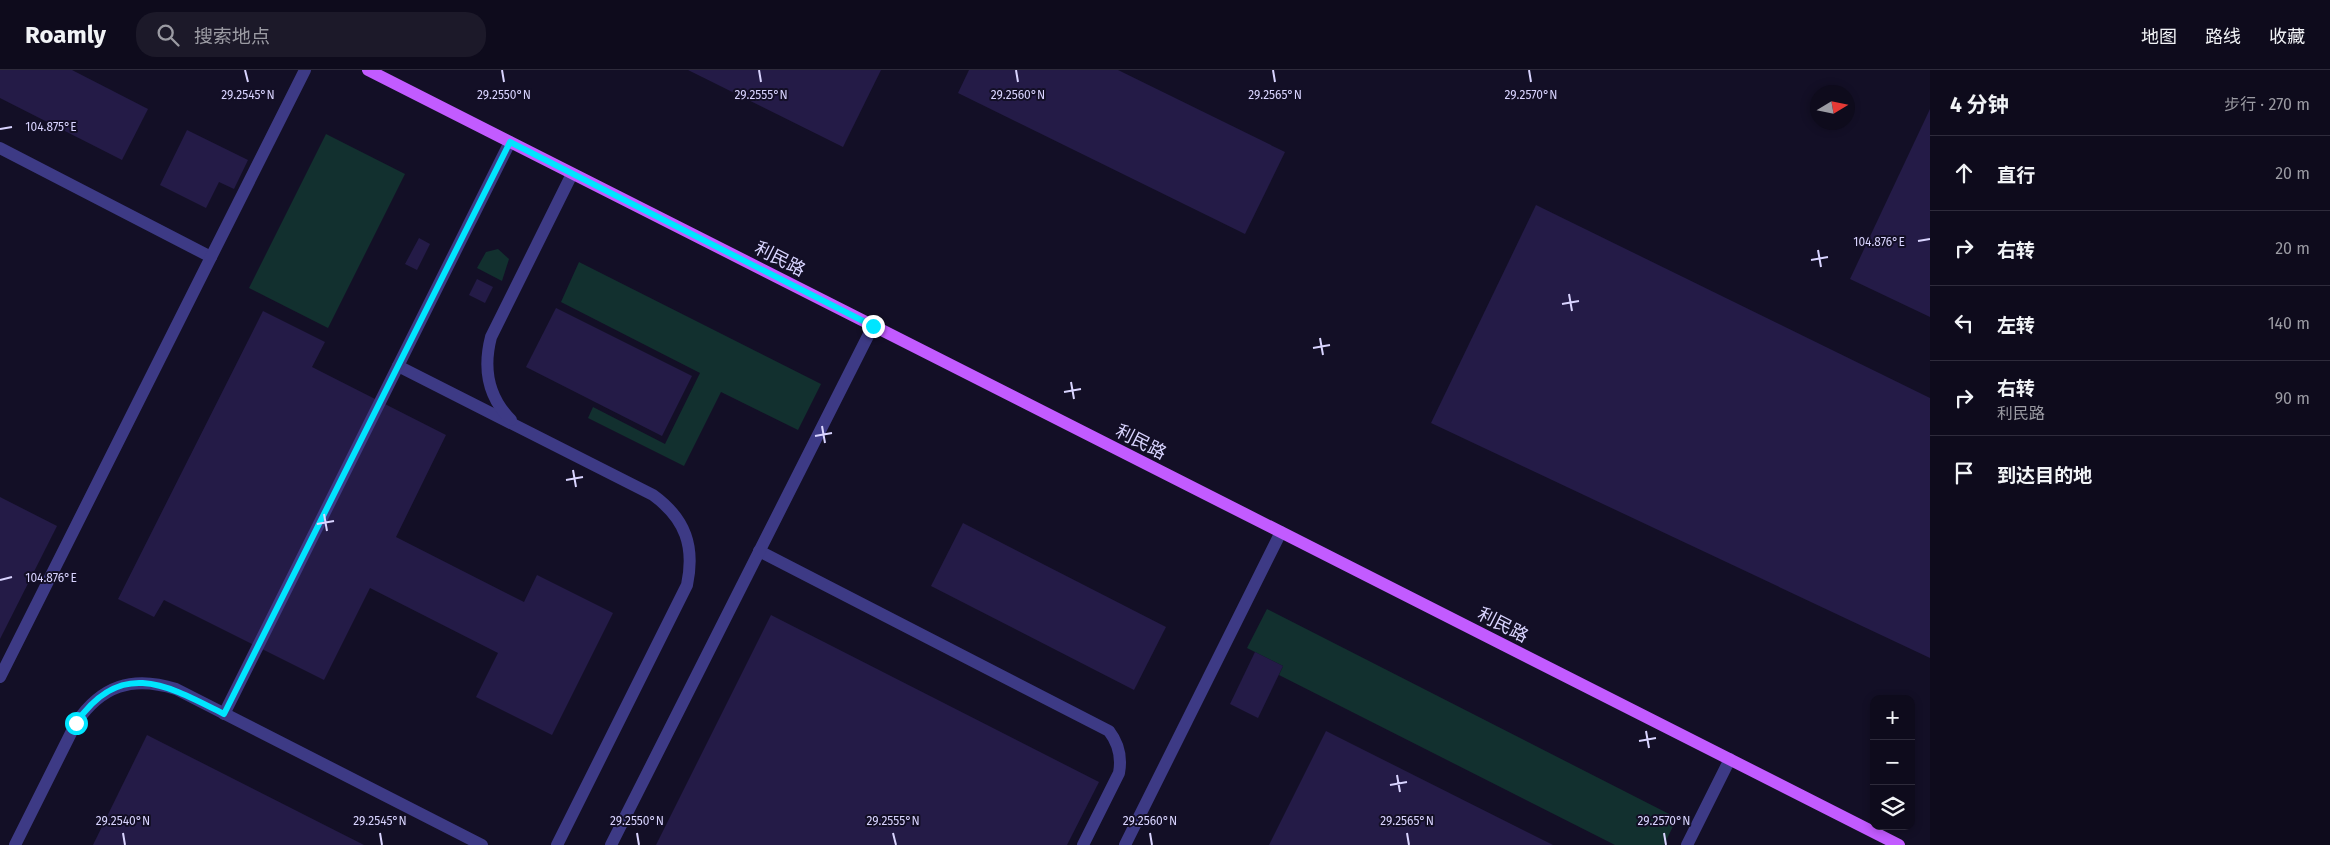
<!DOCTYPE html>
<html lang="zh">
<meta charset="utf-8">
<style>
body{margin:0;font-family:"Fira Sans","Noto Sans SC",sans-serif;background:#1c1929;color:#f1f3f6}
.controls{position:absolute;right:15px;bottom:15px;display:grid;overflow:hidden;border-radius:10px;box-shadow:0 2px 8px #0003}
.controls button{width:45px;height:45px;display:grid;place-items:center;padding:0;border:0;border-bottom:1px solid #2e2b3b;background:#0e0b1c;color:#f1f3f6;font:25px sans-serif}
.compass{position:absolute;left:1810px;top:15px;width:45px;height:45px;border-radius:50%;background:#0e0b1c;box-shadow:0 2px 8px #0003;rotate:80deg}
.stop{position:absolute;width:15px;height:15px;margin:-11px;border:4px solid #00e5ff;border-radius:50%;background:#fff}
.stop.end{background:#00e5ff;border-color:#fff;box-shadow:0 1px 5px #0008}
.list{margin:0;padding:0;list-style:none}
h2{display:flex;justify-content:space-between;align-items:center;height:65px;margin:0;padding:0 20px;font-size:21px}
h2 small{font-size:16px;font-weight:400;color:#9b9ba3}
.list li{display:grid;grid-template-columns:32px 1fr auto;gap:15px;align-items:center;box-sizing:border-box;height:75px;padding:0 20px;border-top:1px solid #2e2b3b}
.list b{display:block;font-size:19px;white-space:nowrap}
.list p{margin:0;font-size:16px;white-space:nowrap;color:#9b9ba3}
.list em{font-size:16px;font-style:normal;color:#9b9ba3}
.icon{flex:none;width:28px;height:28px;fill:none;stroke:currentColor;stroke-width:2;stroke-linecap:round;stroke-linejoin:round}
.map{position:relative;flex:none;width:1930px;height:775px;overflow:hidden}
header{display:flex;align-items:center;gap:30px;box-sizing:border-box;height:70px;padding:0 25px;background:#0e0b1c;border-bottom:1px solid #2e2b3b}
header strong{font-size:24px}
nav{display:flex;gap:28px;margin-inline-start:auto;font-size:18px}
.search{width:350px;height:45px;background:#1c1929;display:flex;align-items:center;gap:12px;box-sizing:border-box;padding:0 18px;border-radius:20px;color:#9b9ba3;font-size:19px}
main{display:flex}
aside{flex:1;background:#0e0b1c}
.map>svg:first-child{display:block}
.green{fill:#12302f}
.building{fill:#241b47}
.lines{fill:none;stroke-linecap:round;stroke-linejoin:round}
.minor{stroke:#3d3a85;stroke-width:12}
.major{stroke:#c25bff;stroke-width:12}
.route{stroke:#00e5ff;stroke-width:6}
.ticks{fill:none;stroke:#d9d4ff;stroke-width:2}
.labels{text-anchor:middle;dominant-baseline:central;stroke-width:4;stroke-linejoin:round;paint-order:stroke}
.street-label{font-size:18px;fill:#d9d4ff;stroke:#130f26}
.ticks-label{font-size:12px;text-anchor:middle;fill:#d9d4ff;stroke:#130f26;stroke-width:4;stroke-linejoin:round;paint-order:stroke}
</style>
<header>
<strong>Roamly</strong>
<div class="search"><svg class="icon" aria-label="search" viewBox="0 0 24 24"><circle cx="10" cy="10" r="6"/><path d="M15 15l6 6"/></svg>搜索地点</div>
<nav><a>地图</a><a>路线</a><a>收藏</a></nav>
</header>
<main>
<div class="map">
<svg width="1930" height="775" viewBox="0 0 1930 775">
<rect width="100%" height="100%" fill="#130f26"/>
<g class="green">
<path d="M326,64L405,104L328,258L249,218Z"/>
<path d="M498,179L509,189L502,211L477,198L486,182Z"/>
<path d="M579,192L821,314L798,360L721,322L684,396L588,348L593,337L665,374L700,303L561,232Z"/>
<path d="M1267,539L1677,748L1664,775H1615L1279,605L1283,596L1247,578Z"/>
</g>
<g class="building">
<path d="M0,0H72L148,39L122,90L0,28Z"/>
<path d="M688,0H881L843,77Z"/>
<path d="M969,0H1118L1285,82L1245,164L958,23Z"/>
<path d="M1930,39V247L1850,209Z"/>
<path d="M187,60L248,90L234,119L219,112L206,138L160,115Z"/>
<path d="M1536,135L1930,328V588L1431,353Z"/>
<path d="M419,168L430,174L417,200L405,194Z"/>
<path d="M477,209L493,217L485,233L469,225Z"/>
<path d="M556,238L692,306L662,366L526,297Z"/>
<path d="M263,241L325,272L312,297L446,365L396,467L524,532L537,505L613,543L552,665L476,627L498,583L370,518L324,610L164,530L154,547L118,529Z"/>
<path d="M0,427L57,456L0,569Z"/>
<path d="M963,453L1166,557L1134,620L931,516Z"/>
<path d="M771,545L1099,712L1067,775H656Z"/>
<path d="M1255,582L1283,596L1258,648L1230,634Z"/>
<path d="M1326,661L1553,775H1269Z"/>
<path d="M147,665L364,775H93Z"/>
</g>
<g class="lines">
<g class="minor">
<path d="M0,78L211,187"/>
<path d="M398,296L653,425C686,449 695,477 687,515L557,775"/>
<path d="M511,350C488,327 483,298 491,267L572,104"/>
<path d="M759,481L1109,661C1119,674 1122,687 1119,703L1083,775"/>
<path d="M0,607L305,0"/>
<path d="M224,644L510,72"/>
<path d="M15,775L76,653C101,616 132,605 176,619L482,775"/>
<path d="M611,775L873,256"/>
<path d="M1125,775L1281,462"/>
<path d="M1687,775L1730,689"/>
</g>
<path class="major" d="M368,0L1899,775"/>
</g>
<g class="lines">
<path class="route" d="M76,653C121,588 167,615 224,644L510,72L873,256"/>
</g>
<path class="ticks" d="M245,0L248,12M502,0L504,12M759,0L761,12M1016,0L1018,12M1273,0L1275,12M1529,0L1531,12M0,59L12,57M1918,171L1930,169M1818,180L1821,197M1811,190L1828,187M1569,224L1572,241M1562,234L1579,231M1320,268L1323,285M1313,278L1330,275M1071,312L1074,329M1064,322L1081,319M822,356L825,373M815,366L832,363M573,400L576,417M566,410L583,407M324,444L327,461M317,454L334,451M0,510L12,507M1646,661L1649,678M1639,671L1656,668M1397,705L1400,722M1390,715L1407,712M123,763L125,775M380,763L382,775M637,763L639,775M893,763L896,775M1150,763L1152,775M1407,763L1409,775M1664,763L1666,775"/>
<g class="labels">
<g class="street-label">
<text transform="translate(780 189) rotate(27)">利民路</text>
<text transform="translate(1141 372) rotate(27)">利民路</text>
<text transform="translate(1503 555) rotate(27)">利民路</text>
</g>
</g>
<g class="ticks-label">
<text x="248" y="29">29.2545°N</text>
<text x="504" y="29">29.2550°N</text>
<text x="761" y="29">29.2555°N</text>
<text x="1018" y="29">29.2560°N</text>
<text x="1275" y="29">29.2565°N</text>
<text x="1531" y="29">29.2570°N</text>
<text x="51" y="61">104.875°E</text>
<text x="1879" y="176">104.876°E</text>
<text x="51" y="512">104.876°E</text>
<text x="123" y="755">29.2540°N</text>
<text x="380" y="755">29.2545°N</text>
<text x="637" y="755">29.2550°N</text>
<text x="893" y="755">29.2555°N</text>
<text x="1150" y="755">29.2560°N</text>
<text x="1407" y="755">29.2565°N</text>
<text x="1664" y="755">29.2570°N</text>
</g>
</svg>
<div class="controls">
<button>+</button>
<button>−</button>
<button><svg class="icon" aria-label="layers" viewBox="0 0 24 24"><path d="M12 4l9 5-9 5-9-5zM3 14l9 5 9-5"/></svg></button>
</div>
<svg class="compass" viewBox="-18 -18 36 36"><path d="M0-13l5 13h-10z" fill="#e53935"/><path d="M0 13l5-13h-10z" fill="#9b9ba3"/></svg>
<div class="stop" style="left:76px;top:653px"></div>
<div class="stop end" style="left:873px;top:256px"></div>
</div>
<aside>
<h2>4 分钟<small>步行 · 270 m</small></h2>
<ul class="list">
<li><svg class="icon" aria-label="ahead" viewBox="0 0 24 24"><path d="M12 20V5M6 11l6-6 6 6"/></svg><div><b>直行</b></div><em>20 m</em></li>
<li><svg class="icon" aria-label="right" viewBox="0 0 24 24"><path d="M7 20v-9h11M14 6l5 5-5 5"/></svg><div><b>右转</b></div><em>20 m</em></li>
<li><svg class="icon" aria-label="left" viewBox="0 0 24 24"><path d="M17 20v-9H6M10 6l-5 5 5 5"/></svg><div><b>左转</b></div><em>140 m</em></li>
<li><svg class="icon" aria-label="right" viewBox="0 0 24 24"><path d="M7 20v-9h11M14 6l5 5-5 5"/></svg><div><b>右转</b><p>利民路</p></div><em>90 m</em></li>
<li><svg class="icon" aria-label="arrive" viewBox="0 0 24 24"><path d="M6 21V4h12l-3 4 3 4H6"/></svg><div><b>到达目的地</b></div></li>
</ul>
</aside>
</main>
